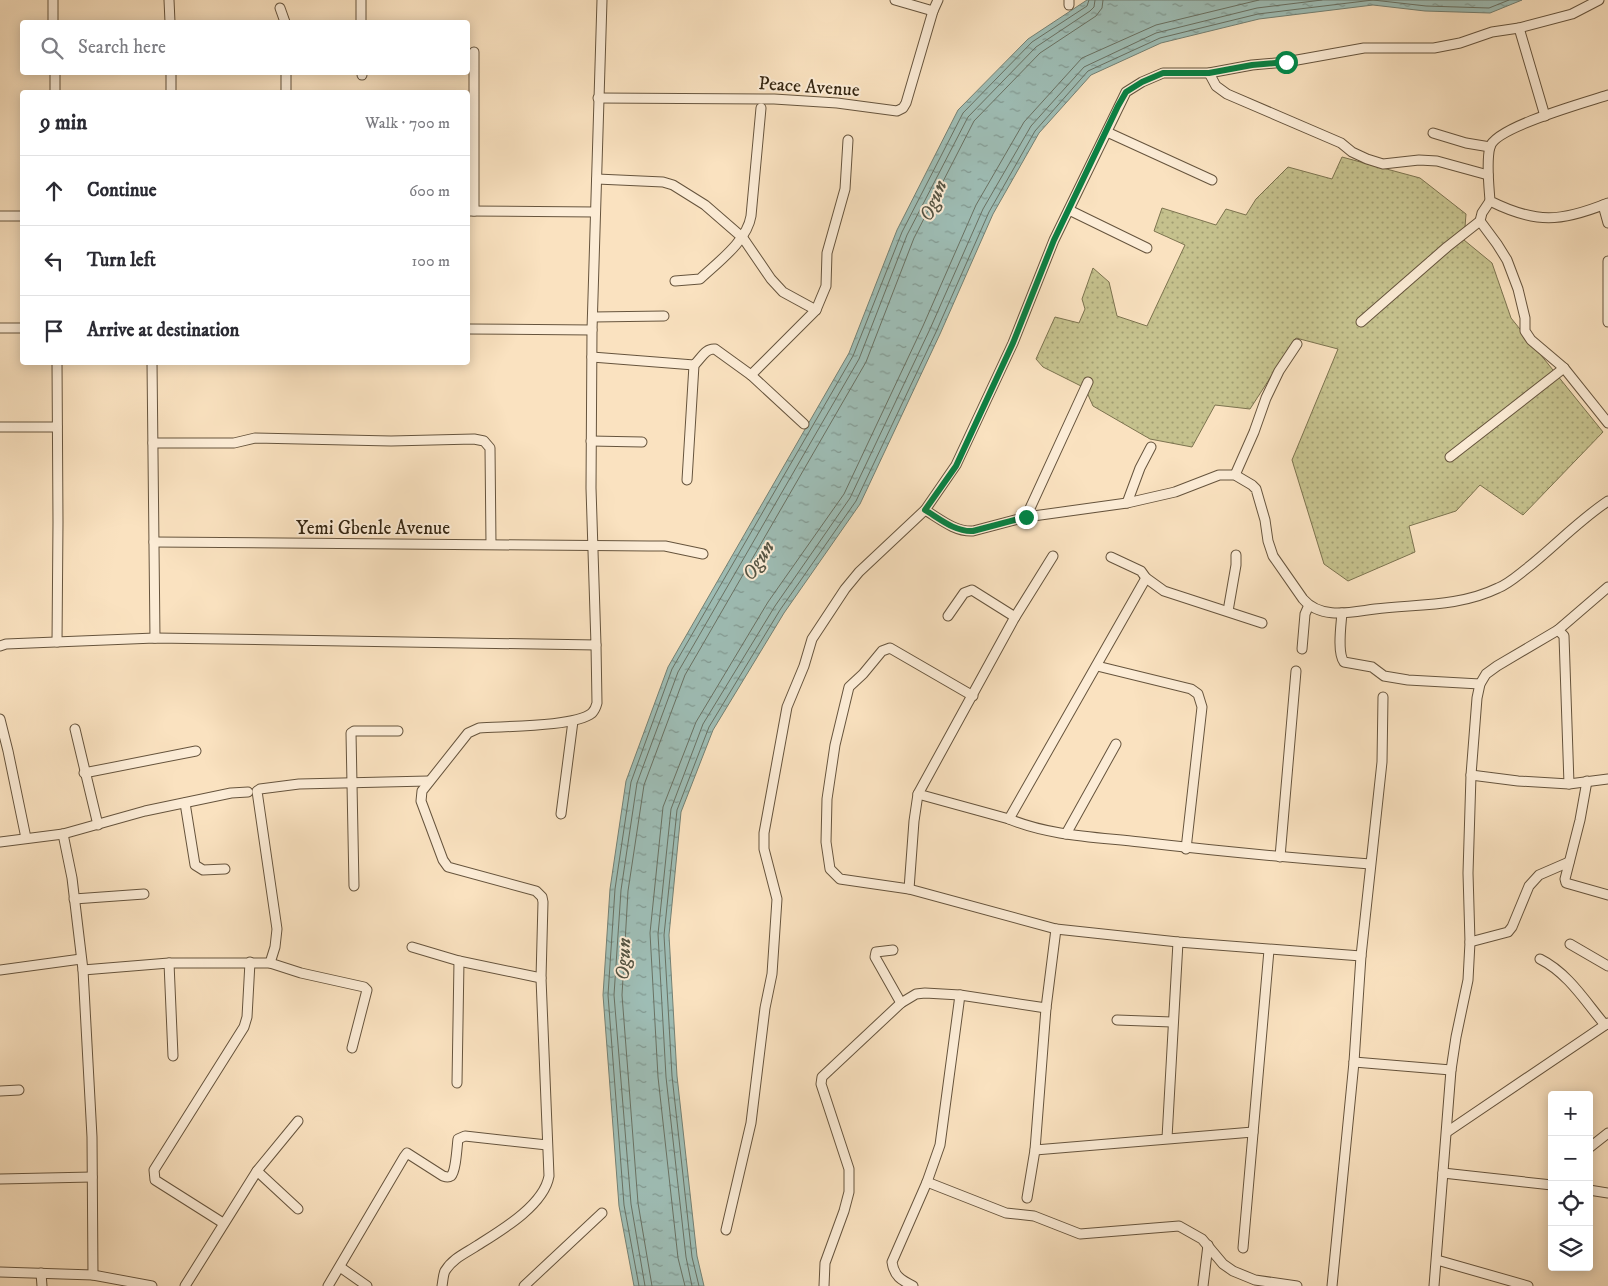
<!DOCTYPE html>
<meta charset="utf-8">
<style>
body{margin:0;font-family:"IM FELL DW Pica",serif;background:#f7f7f7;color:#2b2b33}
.controls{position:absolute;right:15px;bottom:15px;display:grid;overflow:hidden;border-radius:5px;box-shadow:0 2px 12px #0003}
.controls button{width:45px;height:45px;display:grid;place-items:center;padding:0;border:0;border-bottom:1px solid #e1e1e2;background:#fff;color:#2b2b33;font:25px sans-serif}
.stop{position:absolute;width:15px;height:15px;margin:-11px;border:4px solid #0b8043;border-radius:50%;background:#fff}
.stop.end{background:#0b8043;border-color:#fff;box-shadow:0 1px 5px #0008}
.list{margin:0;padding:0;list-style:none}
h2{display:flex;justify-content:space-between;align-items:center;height:65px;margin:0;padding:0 20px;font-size:21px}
h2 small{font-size:16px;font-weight:400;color:#7c7c81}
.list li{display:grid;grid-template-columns:32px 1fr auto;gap:15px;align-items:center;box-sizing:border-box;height:70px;padding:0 20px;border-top:1px solid #e1e1e2}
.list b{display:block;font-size:19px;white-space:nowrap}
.list em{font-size:16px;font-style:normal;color:#7c7c81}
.icon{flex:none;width:28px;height:28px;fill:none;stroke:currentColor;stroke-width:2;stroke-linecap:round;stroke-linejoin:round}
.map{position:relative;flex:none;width:1608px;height:1286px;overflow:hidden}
.search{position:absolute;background:#fff;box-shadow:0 2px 12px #0003;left:20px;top:20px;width:450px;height:55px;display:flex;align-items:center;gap:12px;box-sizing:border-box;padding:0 18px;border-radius:5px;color:#7c7c81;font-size:19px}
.panel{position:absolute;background:#fff;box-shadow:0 2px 12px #0003;left:20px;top:90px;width:450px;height:275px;border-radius:5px}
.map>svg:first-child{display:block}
.grass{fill:url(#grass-dots);stroke:#7c734f}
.water{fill:url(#water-ripples);stroke:#748073}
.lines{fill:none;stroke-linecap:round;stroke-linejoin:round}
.shore{stroke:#697163;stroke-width:1}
.street-casing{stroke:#66543d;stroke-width:11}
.street{stroke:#fcecd6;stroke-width:9}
.route{stroke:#0b8043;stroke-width:6}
.labels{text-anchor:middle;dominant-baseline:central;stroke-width:4;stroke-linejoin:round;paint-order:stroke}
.street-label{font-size:19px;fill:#342511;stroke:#fcecd6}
.water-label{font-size:20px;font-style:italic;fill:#545342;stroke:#fcecd6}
</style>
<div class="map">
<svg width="1608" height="1286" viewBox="0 0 1608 1286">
<defs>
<pattern id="grass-dots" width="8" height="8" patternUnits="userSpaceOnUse" patternTransform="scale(1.25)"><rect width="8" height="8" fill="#c5c18d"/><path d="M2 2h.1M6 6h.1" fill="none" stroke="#a19d72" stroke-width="1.8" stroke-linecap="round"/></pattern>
<pattern id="water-ripples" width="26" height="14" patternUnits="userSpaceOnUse" patternTransform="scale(1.25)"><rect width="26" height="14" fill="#9ebdb5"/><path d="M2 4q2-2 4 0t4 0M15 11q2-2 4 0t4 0" fill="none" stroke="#829992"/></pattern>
</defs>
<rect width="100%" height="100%" fill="#fae2c0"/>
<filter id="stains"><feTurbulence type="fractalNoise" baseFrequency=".004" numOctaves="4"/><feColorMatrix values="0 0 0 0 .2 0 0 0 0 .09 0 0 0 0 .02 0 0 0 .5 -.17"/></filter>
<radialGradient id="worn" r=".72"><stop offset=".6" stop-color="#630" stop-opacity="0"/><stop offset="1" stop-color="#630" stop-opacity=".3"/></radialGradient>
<path class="grass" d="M1342,157L1420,178L1466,214L1464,240L1492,263L1511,318L1603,432L1523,515L1480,485L1456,511L1409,526L1415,552L1348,581L1324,564L1292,460L1338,349L1296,338L1250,409L1215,405L1192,447L1150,439L1093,406L1085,388L1043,367L1036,359L1055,317L1079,323L1085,309L1082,299L1093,268L1109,282L1117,316L1147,326L1185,245L1154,231L1162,208L1216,225L1226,209L1246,215L1256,199L1288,167L1332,179Z"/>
<path class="water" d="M1087,0H1522L1490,13L1425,11L1373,5L1259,19L1161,43L1091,75L1039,133L993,214L940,334L860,504L784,613L713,730L681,812L669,935L677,1076L697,1256L704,1286H634L619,1206L603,995L610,889L626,781L668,667L849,353L897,230L958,110L1028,39Z"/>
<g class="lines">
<g class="shore">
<path d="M639,1286L624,1205L608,995L615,889L631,782L672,669L853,356L902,232L963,113L1032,42L1087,6L1089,0"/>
<path d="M645,1286L631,1204L614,995L621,890L637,783L678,672L859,359L907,235L968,117L1036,47L1090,11L1094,7L1095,0"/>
<path d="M652,1286L638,1203L622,995L628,891L644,785L685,675L866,362L914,238L974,121L1040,53L1096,16L1102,8L1103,0"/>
<path d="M685,1286L678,1258L658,1077L650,933L663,807L696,722L768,602L844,494L923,326L976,205L1024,122L1082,58L1156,25L1259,0"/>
<path d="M692,1286L686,1257L666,1077L658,934L671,809L703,724L775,606L850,498L930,329L983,209L1031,126L1084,67L1156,33L1257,8L1322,0"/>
<path d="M699,1286L692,1257L672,1076L664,935L677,810L709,727L780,610L856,501L936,332L989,212L1035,131L1088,71L1160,38L1258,14L1373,0L1426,6L1489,8L1509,0"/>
</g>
<g class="street-casing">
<g id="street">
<path d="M53,0V22"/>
<path d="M169,0L170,22"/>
<path d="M361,0V22"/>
<path d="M895,0L933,11"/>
<path d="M1069,0V5"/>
<path d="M280,8L285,22"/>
<path d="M1519,28L1545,116"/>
<path d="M55,72V92"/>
<path d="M171,72V92"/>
<path d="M286,72V92"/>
<path d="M362,72V75"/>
<path d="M1209,73L1216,86L1227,94L1341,143L1352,152L1367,159L1383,164L1419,160L1437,161L1488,175"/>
<path d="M1608,95C1587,102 1495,127 1490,147C1486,161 1489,186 1490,201C1536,224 1561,222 1608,203"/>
<path d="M598,98L774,99L837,103L897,111L903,108L906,103L933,11L938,0"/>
<path d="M1107,132L1212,180"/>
<path d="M1433,133L1466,143L1490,147"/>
<path d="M597,179L663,182L673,185L705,205L743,238L771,279L783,292L816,310"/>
<path d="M1490,201L1482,213L1480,221L1497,244L1507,260L1518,289L1525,318V331L1531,340L1564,368L1608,423"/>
<path d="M1603,205L1608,223"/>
<path d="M1069,210L1147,248"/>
<path d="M468,211L595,212"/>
<path d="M474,211V52"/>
<path d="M0,216H22"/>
<path d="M1608,261V322"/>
<path d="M675,281L700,279C718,262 747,241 751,216L761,108"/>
<path d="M593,317L664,316"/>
<path d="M1361,322L1447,247L1480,221"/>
<path d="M0,328H22"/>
<path d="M468,329L592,330"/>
<path d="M592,357L694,365C701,359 705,348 715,349L751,375L804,424"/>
<path d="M152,362L155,638"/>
<path d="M751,375L816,310L826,286L827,253L845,189L848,140"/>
<path d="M0,427H57"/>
<path d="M591,441L642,442"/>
<path d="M153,443H234L255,438L391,441L474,439L484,441L490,448L491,544"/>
<path d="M1450,457L1564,368"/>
<path d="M1235,475L1254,432L1266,398L1279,371L1297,344"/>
<path d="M687,480L694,365"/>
<path d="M1127,503L1140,468L1151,447"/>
<path d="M925,510C940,519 955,532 973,531L1026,517L1127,503L1175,492L1219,475H1235L1252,485L1256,489L1265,520L1268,541L1273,556L1303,599C1321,620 1351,612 1375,609C1416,604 1459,607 1498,588C1508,584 1517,576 1526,569C1554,547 1578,521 1608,501"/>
<path d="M1026,517L1088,382"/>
<path d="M154,542L649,546H665L703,554"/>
<path d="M1111,557L1141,571L1146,578L1164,591L1262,623"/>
<path d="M1228,611L1236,565V555"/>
<path d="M1342,613C1341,625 1337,653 1344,662L1372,667L1384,676L1408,680L1480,684"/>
<path d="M948,616L964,593L972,590L1015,617"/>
<path d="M1558,630L1564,636L1569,784"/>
<path d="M57,642L58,522L57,362"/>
<path d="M0,646L6,644L155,638L596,645L591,488L592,330L602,0"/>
<path d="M1302,649L1305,614L1309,605"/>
<path d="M1097,666L1191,689L1198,694L1202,707L1186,849"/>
<path d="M973,696L890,648L882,651L863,674L849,687L835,745L827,799L826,842L830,869L840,879L909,889L1056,929L1178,942L1361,956"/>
<path d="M0,719L8,751L26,838"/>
<path d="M75,729L98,825"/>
<path d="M84,773L196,751"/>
<path d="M1471,775L1518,781L1569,784L1608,779"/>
<path d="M1587,781L1580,820L1565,879L1566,883L1608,895"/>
<path d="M918,794L1009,819C1050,836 1096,837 1140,842C1217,851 1293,858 1370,864"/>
<path d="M185,803L195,865L203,870L225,869"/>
<path d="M561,814L573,721"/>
<path d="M1009,819L1146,578"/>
<path d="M63,834L72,878L83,970L92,1137L93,1275"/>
<path d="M1066,834L1116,744"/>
<path d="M0,842L63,834L145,811L231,793L248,792"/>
<path d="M1280,857L1296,671"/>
<path d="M354,886L351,733L354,731H398"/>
<path d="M909,889L914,821L918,794L1015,617L1053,556"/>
<path d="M74,899L144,894"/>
<path d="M1470,942L1508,932L1512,927L1529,886L1539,875L1569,862"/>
<path d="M1570,944L1608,966"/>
<path d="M412,947L459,961L541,978"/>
<path d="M893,950L876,952L875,957L901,1003"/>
<path d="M1540,959C1568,973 1585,1001 1605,1025"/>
<path d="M169,963L173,1056"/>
<path d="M270,963L275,947L277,929L257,791L260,789L299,784L428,781"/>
<path d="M0,970L81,959"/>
<path d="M83,970L169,963H270L301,973L364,987L367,990L352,1048"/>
<path d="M1117,1020L1172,1022"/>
<path d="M1354,1062L1451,1070"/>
<path d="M457,1083L459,961"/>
<path d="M0,1091L19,1090"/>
<path d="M1447,1132L1608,1023"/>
<path d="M1167,1138L1178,942"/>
<path d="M1589,1148L1608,1133"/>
<path d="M1035,1150L1253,1132"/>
<path d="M257,1171L298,1209"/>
<path d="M1443,1173L1552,1185"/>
<path d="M0,1179L92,1177"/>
<path d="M927,1182L1006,1213L1034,1216L1080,1234L1179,1226L1202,1239L1223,1264L1233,1271L1255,1280L1297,1286"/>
<path d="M1589,1190L1608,1193"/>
<path d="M1027,1198L1035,1150L1046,1008L1056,929"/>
<path d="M223,1223L155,1180L154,1170L244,1027L247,1017L250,962"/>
<path d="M726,1230L751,1123L765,1008L772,974L777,899L764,849V833L787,707L804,666L812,639L845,589L859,572L925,510L956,465L1013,343L1054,240L1126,92L1142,82L1163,73H1209L1252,65L1286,62L1364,48H1434L1460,43L1492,32L1519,28L1572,14L1599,0"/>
<path d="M1243,1248L1269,950"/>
<path d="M1437,1260L1528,1286"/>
<path d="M340,1267L367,1286"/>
<path d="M0,1272L93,1275L152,1286"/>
<path d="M41,1273L42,1286"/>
<path d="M185,1286L257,1171L298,1121"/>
<path d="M328,1286L404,1157L407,1153L443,1176C446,1177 448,1178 451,1176C456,1171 457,1146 458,1139L465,1136L547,1145"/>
<path d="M442,1286C443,1281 443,1275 445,1271C453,1258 466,1253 478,1245C502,1230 544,1205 549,1176L541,978L543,902L542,897L536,891L448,867L443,860L421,801L422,791L468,733L479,728C503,726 575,727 592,713C595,710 596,707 597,703L596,645"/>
<path d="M524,1286L602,1213"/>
<path d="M824,1286L825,1263L844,1211L849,1192V1169L821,1084L822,1077L901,1003L916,994L925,993L960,995L1046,1008"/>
<path d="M913,1286C901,1280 894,1276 892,1262L927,1182L940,1145L960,995"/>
<path d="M1203,1286L1208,1245"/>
<path d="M1332,1286L1354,1062L1361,956L1382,762L1383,697"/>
<path d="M1434,1286L1451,1070L1456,1037L1468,980L1470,942L1468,873L1471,775L1477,698L1480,684L1486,674L1497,666L1558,630L1608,587"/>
</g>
</g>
<use href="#street" class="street"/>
</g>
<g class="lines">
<path class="route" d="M1026,517L973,531C955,532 940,519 925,510L956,466L1013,343L1054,240L1118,106L1126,92L1142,82L1163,73H1209L1252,65L1286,62"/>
</g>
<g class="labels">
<g class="street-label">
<text transform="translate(809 87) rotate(4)">Peace Avenue</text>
<text x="373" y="528">Yemi Gbenle Avenue</text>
</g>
<g class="water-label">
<text transform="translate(934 201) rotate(-67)">Ogun</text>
<text transform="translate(759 561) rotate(-57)">Ogun</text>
<text transform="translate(624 959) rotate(-87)">Ogun</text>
</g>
</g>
<rect width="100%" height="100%" filter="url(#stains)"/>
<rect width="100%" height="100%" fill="url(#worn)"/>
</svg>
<div class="controls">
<button>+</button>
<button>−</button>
<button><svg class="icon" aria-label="locate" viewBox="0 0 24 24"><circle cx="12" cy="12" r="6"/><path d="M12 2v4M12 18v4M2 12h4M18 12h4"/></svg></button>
<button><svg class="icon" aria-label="layers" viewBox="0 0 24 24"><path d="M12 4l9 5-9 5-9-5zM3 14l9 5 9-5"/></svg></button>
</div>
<div class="stop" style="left:1286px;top:62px"></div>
<div class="stop end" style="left:1026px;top:517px"></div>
<div class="search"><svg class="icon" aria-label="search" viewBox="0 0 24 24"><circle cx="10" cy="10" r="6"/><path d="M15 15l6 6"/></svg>Search here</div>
<section class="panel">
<h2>9 min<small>Walk · 700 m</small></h2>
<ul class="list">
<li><svg class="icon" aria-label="ahead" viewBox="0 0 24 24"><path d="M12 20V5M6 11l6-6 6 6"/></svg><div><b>Continue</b></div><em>600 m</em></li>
<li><svg class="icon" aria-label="left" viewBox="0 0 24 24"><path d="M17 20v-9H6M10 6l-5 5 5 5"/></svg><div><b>Turn left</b></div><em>100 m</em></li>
<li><svg class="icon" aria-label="arrive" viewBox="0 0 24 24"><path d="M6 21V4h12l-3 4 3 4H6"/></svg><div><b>Arrive at destination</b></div></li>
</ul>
</section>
</div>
